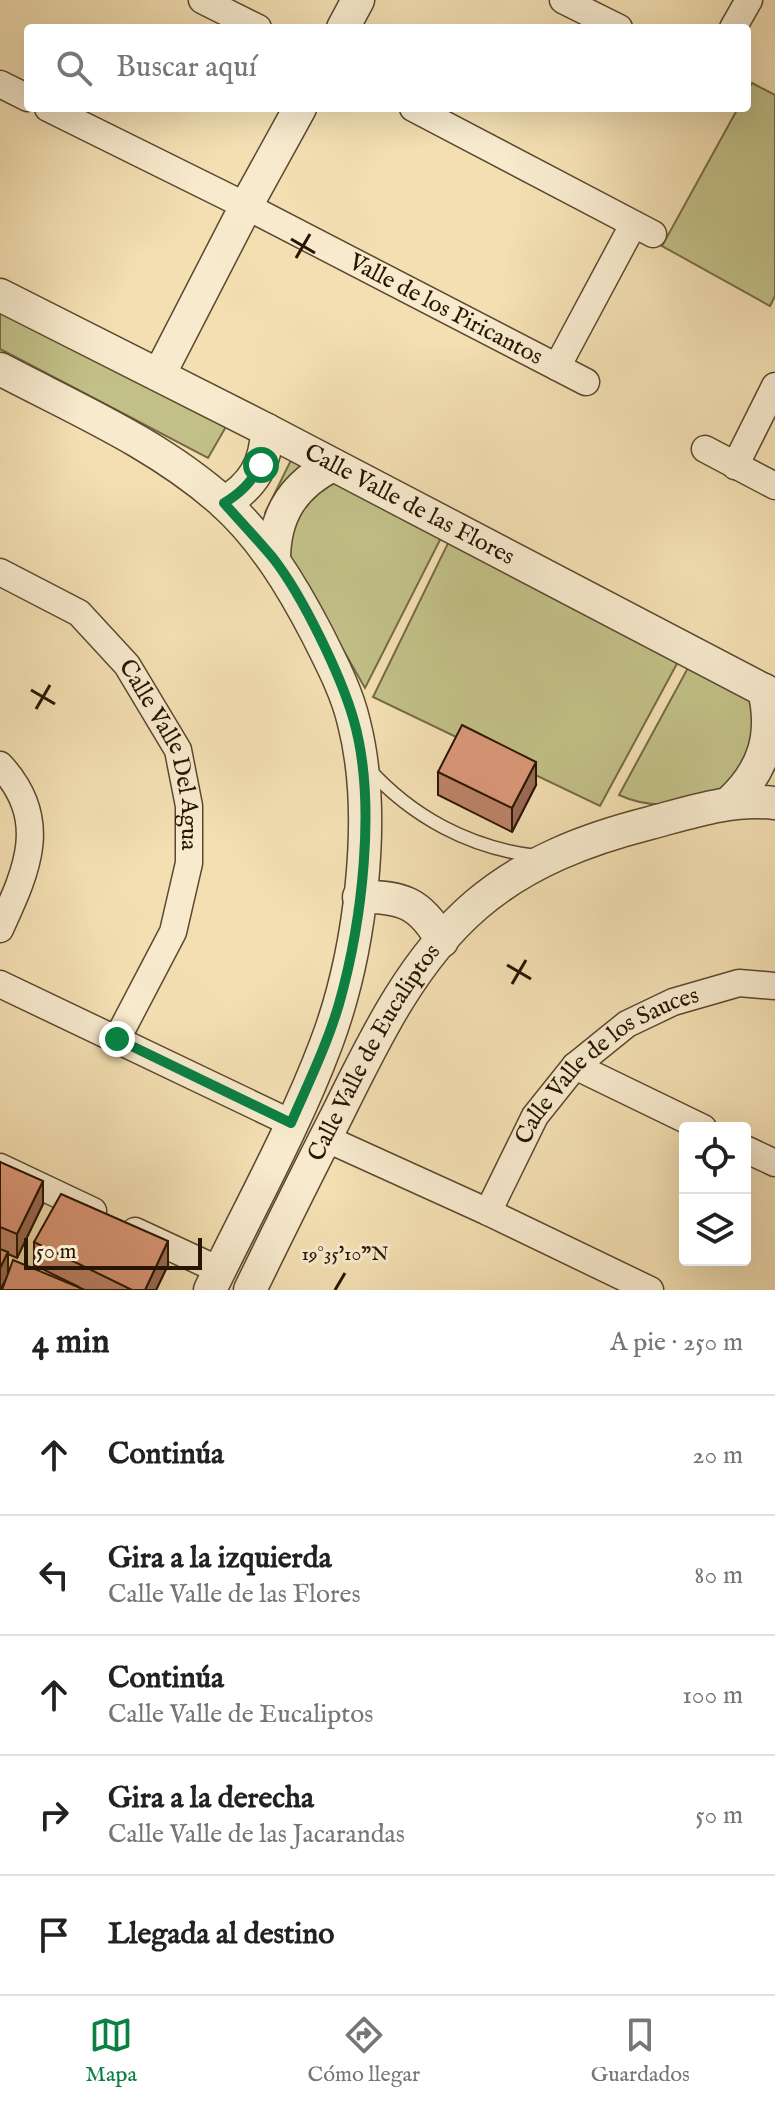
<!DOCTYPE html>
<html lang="es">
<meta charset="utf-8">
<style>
body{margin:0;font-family:"IM FELL English",serif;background:#f6f6f6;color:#222}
.controls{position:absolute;right:24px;bottom:24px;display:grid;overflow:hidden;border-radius:8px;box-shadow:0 8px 32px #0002}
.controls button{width:72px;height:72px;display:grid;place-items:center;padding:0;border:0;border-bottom:2px solid #e0e0e0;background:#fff;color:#222;font:40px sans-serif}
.scale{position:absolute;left:24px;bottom:20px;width:178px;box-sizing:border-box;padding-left:8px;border:4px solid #281502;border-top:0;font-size:22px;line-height:28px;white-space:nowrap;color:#281502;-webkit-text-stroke:6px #f7eacd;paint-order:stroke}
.stop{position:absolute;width:24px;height:24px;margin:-18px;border:6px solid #0b8043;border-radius:50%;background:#fff}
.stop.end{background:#0b8043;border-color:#fff;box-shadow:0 2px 8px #0008}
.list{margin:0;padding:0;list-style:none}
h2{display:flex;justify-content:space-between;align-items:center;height:104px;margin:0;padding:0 32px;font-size:34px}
h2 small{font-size:26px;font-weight:400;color:#767676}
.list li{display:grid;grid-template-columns:52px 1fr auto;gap:24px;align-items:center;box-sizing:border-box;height:120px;padding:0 32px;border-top:2px solid #e0e0e0}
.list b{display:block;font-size:30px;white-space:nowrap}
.list p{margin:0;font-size:26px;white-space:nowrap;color:#767676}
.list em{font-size:26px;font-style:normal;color:#767676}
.icon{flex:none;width:44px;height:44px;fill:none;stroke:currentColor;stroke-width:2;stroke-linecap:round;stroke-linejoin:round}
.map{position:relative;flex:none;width:775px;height:1290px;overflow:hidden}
.search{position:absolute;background:#fff;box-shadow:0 8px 32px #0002;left:24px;right:24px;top:24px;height:88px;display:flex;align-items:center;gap:20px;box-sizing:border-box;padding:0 28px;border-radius:8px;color:#767676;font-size:30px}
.sheet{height:704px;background:#fff}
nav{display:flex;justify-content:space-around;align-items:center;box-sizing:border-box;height:112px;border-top:2px solid #e0e0e0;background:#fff;font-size:22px;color:#767676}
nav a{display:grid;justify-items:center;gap:4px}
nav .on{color:#0b8043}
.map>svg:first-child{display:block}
.green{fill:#c2c088;stroke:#756a45;stroke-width:2}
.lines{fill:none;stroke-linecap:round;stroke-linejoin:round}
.service-casing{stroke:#5b482e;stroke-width:15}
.minor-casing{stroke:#5b482e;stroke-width:29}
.tertiary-casing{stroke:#5b482e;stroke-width:35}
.service{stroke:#f7eacd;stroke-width:12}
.minor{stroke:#f7eacd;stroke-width:26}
.tertiary{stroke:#f7eacd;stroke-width:32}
.wall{fill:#be8469;stroke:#281502;stroke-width:2}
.shaded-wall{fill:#9b6b55;stroke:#281502;stroke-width:2}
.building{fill:#dd997a;stroke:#281502;stroke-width:2}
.route{stroke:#0b8043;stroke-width:10}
.ticks{fill:none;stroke:#281502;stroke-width:3}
.labels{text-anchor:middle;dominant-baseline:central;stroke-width:6;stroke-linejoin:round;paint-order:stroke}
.street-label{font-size:24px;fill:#281502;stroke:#f7eacd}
.ticks-label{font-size:20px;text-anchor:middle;fill:#281502;stroke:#f7eacd;stroke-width:6;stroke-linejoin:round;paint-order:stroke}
</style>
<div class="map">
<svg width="775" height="1290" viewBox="0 0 775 1290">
<rect width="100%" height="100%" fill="#f3dfb2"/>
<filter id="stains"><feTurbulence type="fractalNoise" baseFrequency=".0025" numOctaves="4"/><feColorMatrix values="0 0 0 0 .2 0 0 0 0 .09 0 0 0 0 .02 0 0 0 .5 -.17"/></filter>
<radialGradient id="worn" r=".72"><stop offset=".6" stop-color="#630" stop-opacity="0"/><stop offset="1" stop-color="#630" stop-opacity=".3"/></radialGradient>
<g class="green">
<path d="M752,83L775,95V296L770,306L662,246L738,108H747V92Z"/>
<path d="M0,311L227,425L208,458L0,349Z"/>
<path d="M292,458L442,536L365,688L265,513Z"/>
<path d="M451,537L679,660L600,806L373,697Z"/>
<path d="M689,666L743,692L765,718L762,750L724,796C685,802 656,812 619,795Z"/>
</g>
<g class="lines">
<g class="service-casing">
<path id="service" d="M368,768C412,817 470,848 536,856"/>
</g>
<g class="minor-casing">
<g id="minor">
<path d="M202,0L258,28"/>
<path d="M563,0L619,28"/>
<path d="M733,28L749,0"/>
<path d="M0,84L28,98"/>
<path id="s1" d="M48,108L246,206L586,382"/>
<path d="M413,108L653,234"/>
<path d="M557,367L633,225"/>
<path d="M705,449L775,486"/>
<path d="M735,466L775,386"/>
<path id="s2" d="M0,572L79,613L127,665L178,750L189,806V863L173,932L117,1039"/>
<path d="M0,765C51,820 27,870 0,929"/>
<path d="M0,984L291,1123"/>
<path d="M575,1066L703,1128"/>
<path d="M325,1138L488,1212L650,1290"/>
<path d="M745,1149L775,1163"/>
<path d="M0,1167L93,1211"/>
<path id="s3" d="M488,1212L535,1116L575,1066L627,1024L673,1002L739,983L775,986"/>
<path d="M135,1231L219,1270"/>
</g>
</g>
<g class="tertiary-casing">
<g id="tertiary">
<path d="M343,28L358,0"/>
<path id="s4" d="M0,295L267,430L775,696"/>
<path d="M0,369C76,409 158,444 223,502C263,538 292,586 317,634C331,662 347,692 354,723C378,817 360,954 326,1044C294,1129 249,1209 210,1290"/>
<path d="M159,375L246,206L300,108"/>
<path d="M224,503C253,486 266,464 267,430"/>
<path d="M274,560C274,515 293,485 333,465"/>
<path d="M729,803C764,771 775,735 764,690"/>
<path d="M359,897C402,896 421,903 442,941"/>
<path id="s5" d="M250,1290C279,1230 309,1170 339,1111C375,1038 413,959 476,905C526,862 587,839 650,823C691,812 732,798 775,803"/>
</g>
</g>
<use href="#service" class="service"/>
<use href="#minor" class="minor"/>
<use href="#tertiary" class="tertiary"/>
</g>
<g class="wall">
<path d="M438,772L536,785L512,832L438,795Z"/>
<path d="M0,1162L43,1204L17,1258L8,1254L0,1290Z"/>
<path d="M34,1242L168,1265L156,1290H2L79,1287L34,1265Z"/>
</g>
<g class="shaded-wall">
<path d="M536,762V785L512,832V808Z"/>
<path d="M43,1181V1204L17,1258V1234Z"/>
<path d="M168,1241V1265L156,1290H145Z"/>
<path d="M8,1252V1276L0,1290V1268Z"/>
</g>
<g class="building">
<path d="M462,725L536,762L512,808L438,772Z"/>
<path d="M0,1162L43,1181L17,1234L0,1227Z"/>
<path d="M61,1194L168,1241L145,1290H132L34,1242Z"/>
<path d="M0,1249L8,1252L0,1268Z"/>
<path d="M13,1260L85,1290H2Z"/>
</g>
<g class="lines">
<path class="route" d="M117,1039L291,1123C308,1084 327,1045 339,1004C362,923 377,803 354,721C341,675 302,595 273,558C257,539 240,521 224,503C241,493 251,482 261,465"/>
</g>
<path class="ticks" d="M291,239L315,253M296,258L310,234M31,690L55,704M36,709L50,685M507,965L531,979M512,984L526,960M335,1290L345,1273"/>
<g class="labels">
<g class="street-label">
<text stroke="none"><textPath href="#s1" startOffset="446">Valle de los Piricantos</textPath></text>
<text stroke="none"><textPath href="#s4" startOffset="460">Calle Valle de las Flores</textPath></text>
<text stroke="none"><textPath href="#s2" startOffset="258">Calle Valle Del Agua</textPath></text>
<text stroke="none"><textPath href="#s5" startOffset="268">Calle Valle de Eucaliptos</textPath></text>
<text stroke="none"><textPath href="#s3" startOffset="196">Calle Valle de los Sauces</textPath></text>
</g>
</g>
<g class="ticks-label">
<text x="345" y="1260">19°35'10"N</text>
</g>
<rect width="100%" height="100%" filter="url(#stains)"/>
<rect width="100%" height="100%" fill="url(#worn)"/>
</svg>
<div class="controls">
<button><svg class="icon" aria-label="locate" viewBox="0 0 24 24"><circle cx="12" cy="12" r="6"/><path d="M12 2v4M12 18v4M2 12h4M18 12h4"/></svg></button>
<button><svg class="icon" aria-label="layers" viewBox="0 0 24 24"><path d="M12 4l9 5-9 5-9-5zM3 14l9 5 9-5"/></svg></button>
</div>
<div class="scale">50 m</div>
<div class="stop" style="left:261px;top:465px"></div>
<div class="stop end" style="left:117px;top:1039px"></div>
<div class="search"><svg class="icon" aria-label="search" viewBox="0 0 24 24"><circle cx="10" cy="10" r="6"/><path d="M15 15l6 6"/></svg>Buscar aquí</div>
</div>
<section class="sheet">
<h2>4 min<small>A pie · 250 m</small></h2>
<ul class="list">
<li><svg class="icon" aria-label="ahead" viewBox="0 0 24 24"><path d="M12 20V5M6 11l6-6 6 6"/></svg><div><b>Continúa</b></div><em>20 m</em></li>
<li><svg class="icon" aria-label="left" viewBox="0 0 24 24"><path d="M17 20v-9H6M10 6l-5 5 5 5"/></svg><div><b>Gira a la izquierda</b><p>Calle Valle de las Flores</p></div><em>80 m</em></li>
<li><svg class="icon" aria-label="ahead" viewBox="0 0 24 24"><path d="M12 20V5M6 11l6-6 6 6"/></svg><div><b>Continúa</b><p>Calle Valle de Eucaliptos</p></div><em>100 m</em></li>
<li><svg class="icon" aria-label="right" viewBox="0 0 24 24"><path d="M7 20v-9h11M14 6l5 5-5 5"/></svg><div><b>Gira a la derecha</b><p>Calle Valle de las Jacarandas</p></div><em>50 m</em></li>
<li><svg class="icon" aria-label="arrive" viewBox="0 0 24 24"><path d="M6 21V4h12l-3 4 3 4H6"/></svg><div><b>Llegada al destino</b></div></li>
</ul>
</section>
<nav>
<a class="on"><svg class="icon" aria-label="map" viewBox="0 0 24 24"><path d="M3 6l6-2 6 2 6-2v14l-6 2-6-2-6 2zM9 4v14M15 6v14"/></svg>Mapa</a>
<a><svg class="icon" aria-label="directions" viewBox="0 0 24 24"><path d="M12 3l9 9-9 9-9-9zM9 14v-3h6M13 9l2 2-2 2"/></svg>Cómo llegar</a>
<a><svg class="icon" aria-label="saved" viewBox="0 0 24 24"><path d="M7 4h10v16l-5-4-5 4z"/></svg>Guardados</a>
</nav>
